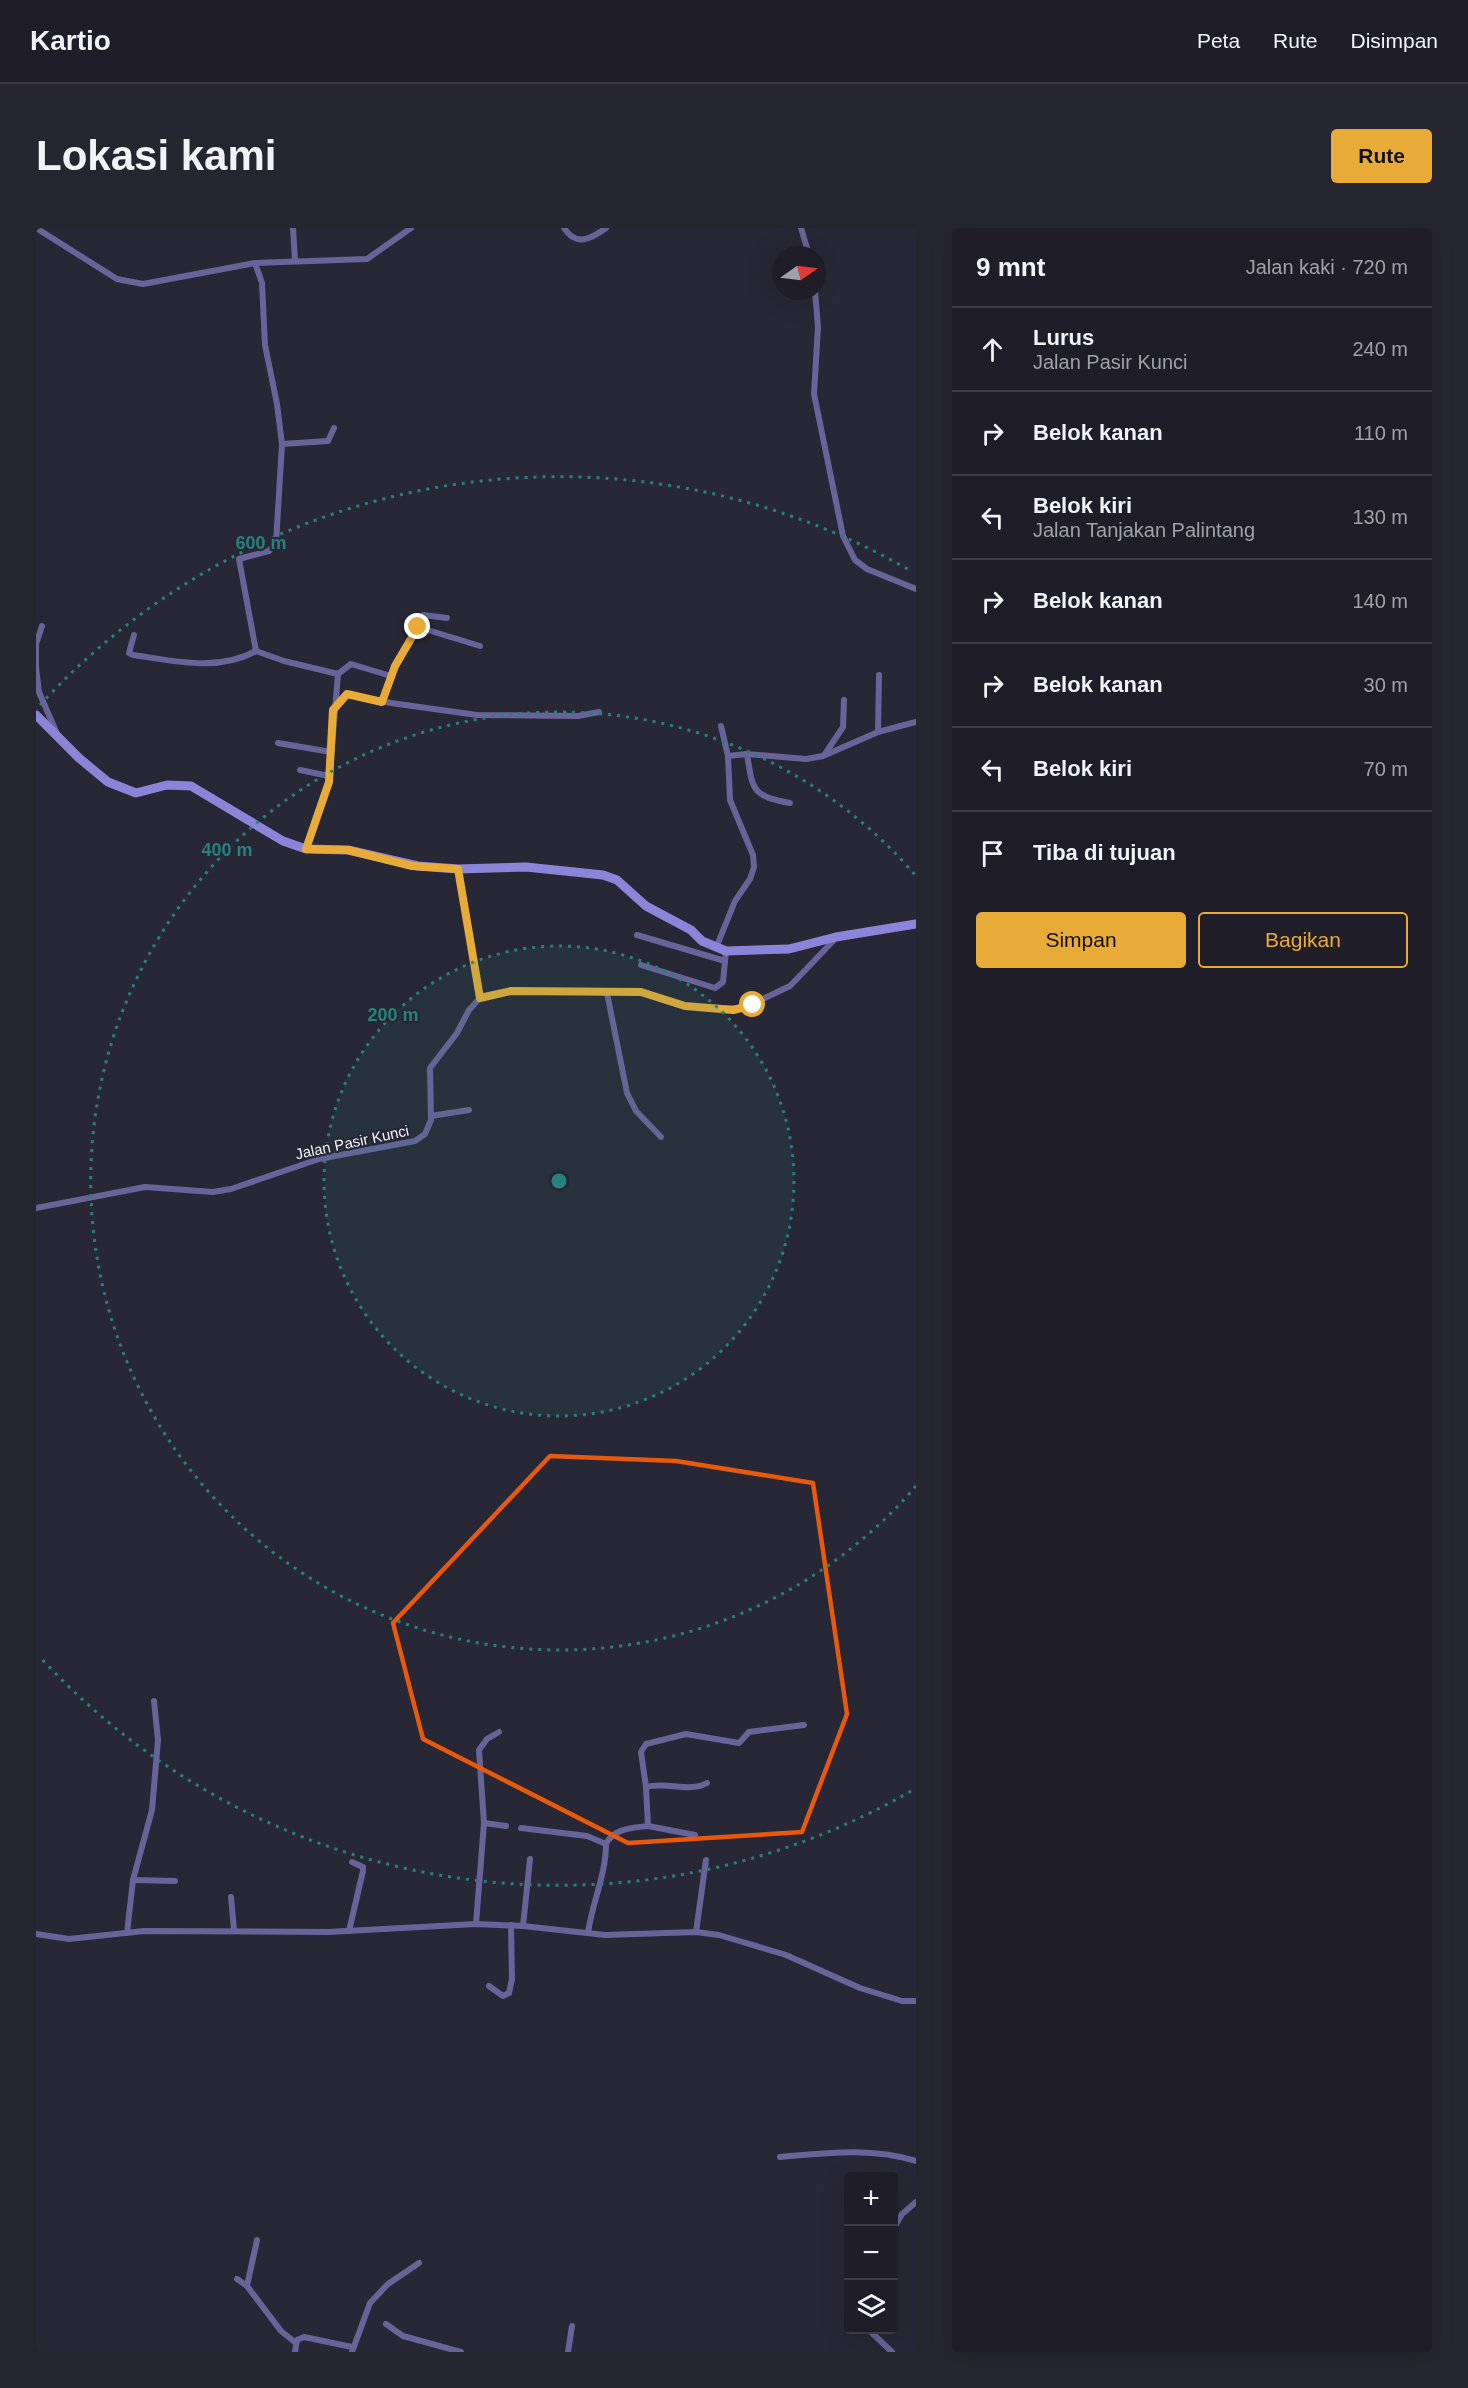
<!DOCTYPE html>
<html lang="id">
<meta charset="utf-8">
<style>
body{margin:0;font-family:Helvetica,sans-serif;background:#262630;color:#f1f3f6}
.controls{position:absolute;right:18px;bottom:18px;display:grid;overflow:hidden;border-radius:6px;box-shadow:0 6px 24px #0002}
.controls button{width:54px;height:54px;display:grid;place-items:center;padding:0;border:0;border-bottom:2px solid #3c3b45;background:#1e1d28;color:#f1f3f6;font:30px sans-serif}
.compass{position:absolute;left:736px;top:18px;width:54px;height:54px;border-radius:50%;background:#1e1d28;box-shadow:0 6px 24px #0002;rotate:76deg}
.stop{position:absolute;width:18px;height:18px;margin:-14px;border:4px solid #e8ab37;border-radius:50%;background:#fff}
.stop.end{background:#e8ab37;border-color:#fff;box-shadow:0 2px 6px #0008}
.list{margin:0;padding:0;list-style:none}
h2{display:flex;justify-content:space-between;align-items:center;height:78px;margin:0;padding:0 24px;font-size:26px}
h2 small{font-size:20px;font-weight:400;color:#a1a2a8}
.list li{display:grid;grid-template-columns:39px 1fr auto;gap:18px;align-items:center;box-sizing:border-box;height:84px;padding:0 24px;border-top:2px solid #3c3b45}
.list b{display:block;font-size:22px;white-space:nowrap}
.list p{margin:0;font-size:20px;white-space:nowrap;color:#a1a2a8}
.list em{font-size:20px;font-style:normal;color:#a1a2a8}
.actions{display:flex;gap:12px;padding:18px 24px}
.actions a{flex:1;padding:14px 0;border:2px solid #e8ab37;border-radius:6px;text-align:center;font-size:21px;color:#e8ab37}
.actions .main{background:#e8ab37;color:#111}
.icon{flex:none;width:33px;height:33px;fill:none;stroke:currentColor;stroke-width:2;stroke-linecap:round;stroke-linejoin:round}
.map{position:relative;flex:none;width:880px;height:2124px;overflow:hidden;border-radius:6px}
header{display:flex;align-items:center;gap:36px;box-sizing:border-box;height:84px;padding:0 30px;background:#1e1d28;border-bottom:2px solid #3c3b45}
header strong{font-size:28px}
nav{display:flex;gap:33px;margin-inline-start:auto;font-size:21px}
.intro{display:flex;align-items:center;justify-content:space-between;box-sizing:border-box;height:144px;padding:0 36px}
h1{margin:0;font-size:42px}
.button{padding:15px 27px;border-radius:6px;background:#e8ab37;color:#111;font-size:21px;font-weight:700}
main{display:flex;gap:36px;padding:0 36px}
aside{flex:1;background:#1e1d28;border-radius:6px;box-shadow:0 6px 24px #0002}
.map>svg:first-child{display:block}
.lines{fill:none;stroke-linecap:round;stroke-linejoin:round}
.street{stroke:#686499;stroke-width:6}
.secondary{stroke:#8b85da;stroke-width:9}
.route{stroke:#e8ab37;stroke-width:8}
.marked{fill:none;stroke:#e8590c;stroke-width:4.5;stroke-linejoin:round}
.ring{fill:none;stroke:#26827c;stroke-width:3;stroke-dasharray:3 6}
.labels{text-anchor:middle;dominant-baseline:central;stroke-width:4.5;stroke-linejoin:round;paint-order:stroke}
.street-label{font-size:15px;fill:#f1f1fb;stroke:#282735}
.centre{fill:#26827c;stroke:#282735;stroke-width:3}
.ring-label{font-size:18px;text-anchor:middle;font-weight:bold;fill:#26827c;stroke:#282735;stroke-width:4.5;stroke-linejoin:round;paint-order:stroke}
</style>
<header>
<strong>Kartio</strong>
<nav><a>Peta</a><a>Rute</a><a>Disimpan</a></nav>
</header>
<div class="intro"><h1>Lokasi kami</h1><a class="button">Rute</a></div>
<main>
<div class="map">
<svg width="880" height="2124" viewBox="0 0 880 2124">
<rect width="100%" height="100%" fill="#282735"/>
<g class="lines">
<g class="street">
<path d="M0,0L81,51L107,56L219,35L331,31L375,0"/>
<path d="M257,0L259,32"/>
<path d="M528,0C540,19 555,11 570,0"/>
<path d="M765,0L773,27"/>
<path d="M219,35L226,55L229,117L241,176L246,216L240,315L233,323L203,331L220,423L248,433L302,446L293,554L270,621"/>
<path d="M779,63L782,99L778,166L807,308L819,332L831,341L880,361"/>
<path d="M246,216L292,213L298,200"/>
<path d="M382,399L444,418"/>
<path d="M98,407L93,425L97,427C139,433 182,444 220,423"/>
<path d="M0,437V416L6,398"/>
<path d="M0,439L3,464L22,508"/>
<path d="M302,446L315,436L355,448L347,474"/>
<path d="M355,448L387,387L411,390"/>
<path d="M297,482L311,466L355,475L441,487L542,488L563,484"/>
<path d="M685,498L692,528"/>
<path d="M842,504L843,447"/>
<path d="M242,515L295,524"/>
<path d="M711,526C717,562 715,568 754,575"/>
<path d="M789,526L807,499L808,472"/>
<path d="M264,542L293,548"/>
<path d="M422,641L444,770"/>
<path d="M601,707L689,733"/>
<path d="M680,720L699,673L714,651L718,639L717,627L694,572L692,528L711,526L770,531L787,528L842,504L880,494"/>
<path d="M605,737L679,760L687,754L690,723"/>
<path d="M571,765L591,865L600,883L625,909"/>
<path d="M395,888L433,882"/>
<path d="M0,980L109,959L177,964L195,961L283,931L379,913L389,906L395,892L394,840L421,805L433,782L444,770L475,763L605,764L649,778L706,781L754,758L800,710"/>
<path d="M610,1559L605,1524L610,1516L650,1506L703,1515L713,1504L768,1497"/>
<path d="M448,1595L470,1598"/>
<path d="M612,1598L659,1607"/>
<path d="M485,1600L551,1608L570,1616C570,1647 556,1675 552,1705"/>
<path d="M570,1616C578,1600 596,1600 612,1598L610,1559C630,1553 654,1565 671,1555"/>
<path d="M97,1652L139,1653"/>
<path d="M195,1669L198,1702"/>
<path d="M440,1696L448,1595L443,1522L451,1511L463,1504"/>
<path d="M487,1698L494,1631"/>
<path d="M313,1703L327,1643V1639L316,1634"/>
<path d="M660,1704L670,1632"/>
<path d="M91,1705L97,1652L116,1582L122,1512L118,1473"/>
<path d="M0,1706L33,1711L108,1703L292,1704L440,1696L487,1698L569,1707L660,1704L683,1707L750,1727L824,1760L866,1773H880"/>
<path d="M453,1758L467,1768L473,1765L476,1751L475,1697"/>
<path d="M744,1929C790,1925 835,1919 880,1933"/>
<path d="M858,2000L866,1986L880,1974"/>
<path d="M221,2012L211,2058L245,2103L260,2115"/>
<path d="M201,2051L211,2058"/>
<path d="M350,2096L367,2108L425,2124"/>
<path d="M833,2102L856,2124"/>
<path d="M259,2124L261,2112L268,2109L316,2119"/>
<path d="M316,2124L334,2075L352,2056L383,2035"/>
<path d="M532,2124L536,2098"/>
</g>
<path class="secondary" d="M0,487L43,530L72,554L100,565L131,557L155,558L247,613L270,621L312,622L382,638L422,641L490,639L567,647L581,652L610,678L655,702L666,713L690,723L753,721L800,709L880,696"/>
</g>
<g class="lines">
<path class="route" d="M382,399L359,438L346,474L311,466L297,482L293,554L270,621L312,622L376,638L422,641L444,770L475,763L605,764L649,778L697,782L717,777"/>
</g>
<path class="marked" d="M514,1228L640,1233L777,1255L811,1486L766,1604L592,1615L387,1511L357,1395Z"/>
<circle cx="523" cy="953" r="235" fill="#26827c" fill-opacity=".12"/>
<g class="ring">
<circle cx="523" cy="953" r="235"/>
<path d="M880 1258A469 469 0 1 1 880 648"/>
<path d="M875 1563A704 704 0 0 1 4 1429M4 477A704 704 0 0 1 875 343"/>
</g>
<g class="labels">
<g class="street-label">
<text transform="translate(316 914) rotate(-12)">Jalan Pasir Kunci</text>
</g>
</g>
<circle cx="523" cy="953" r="9" class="centre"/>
<g class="ring-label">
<text x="225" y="321">600 m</text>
<text x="191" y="628">400 m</text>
<text x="357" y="793">200 m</text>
</g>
</svg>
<div class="controls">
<button>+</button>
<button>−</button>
<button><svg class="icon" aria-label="layers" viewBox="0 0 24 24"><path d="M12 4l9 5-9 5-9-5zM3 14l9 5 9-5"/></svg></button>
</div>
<svg class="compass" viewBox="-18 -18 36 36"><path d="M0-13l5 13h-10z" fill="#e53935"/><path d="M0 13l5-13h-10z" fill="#a1a2a8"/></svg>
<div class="stop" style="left:717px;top:777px"></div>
<div class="stop end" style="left:382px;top:399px"></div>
</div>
<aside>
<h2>9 mnt<small>Jalan kaki · 720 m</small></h2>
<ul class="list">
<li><svg class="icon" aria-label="ahead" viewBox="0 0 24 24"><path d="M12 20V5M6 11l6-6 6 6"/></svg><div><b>Lurus</b><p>Jalan Pasir Kunci</p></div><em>240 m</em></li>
<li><svg class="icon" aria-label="right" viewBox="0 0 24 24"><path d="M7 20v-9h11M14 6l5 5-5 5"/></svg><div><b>Belok kanan</b></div><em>110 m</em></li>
<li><svg class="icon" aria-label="left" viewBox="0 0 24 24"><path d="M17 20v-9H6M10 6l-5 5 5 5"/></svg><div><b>Belok kiri</b><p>Jalan Tanjakan Palintang</p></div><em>130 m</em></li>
<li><svg class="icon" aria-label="right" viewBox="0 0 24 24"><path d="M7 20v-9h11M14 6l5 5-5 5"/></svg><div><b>Belok kanan</b></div><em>140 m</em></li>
<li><svg class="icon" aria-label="right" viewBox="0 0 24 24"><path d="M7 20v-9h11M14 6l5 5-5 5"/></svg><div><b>Belok kanan</b></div><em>30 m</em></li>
<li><svg class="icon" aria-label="left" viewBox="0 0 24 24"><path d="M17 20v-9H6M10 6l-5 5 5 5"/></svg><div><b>Belok kiri</b></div><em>70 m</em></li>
<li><svg class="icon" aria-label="arrive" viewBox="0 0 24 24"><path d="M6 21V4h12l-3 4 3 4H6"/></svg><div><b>Tiba di tujuan</b></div></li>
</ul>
<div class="actions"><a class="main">Simpan</a><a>Bagikan</a></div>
</aside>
</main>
